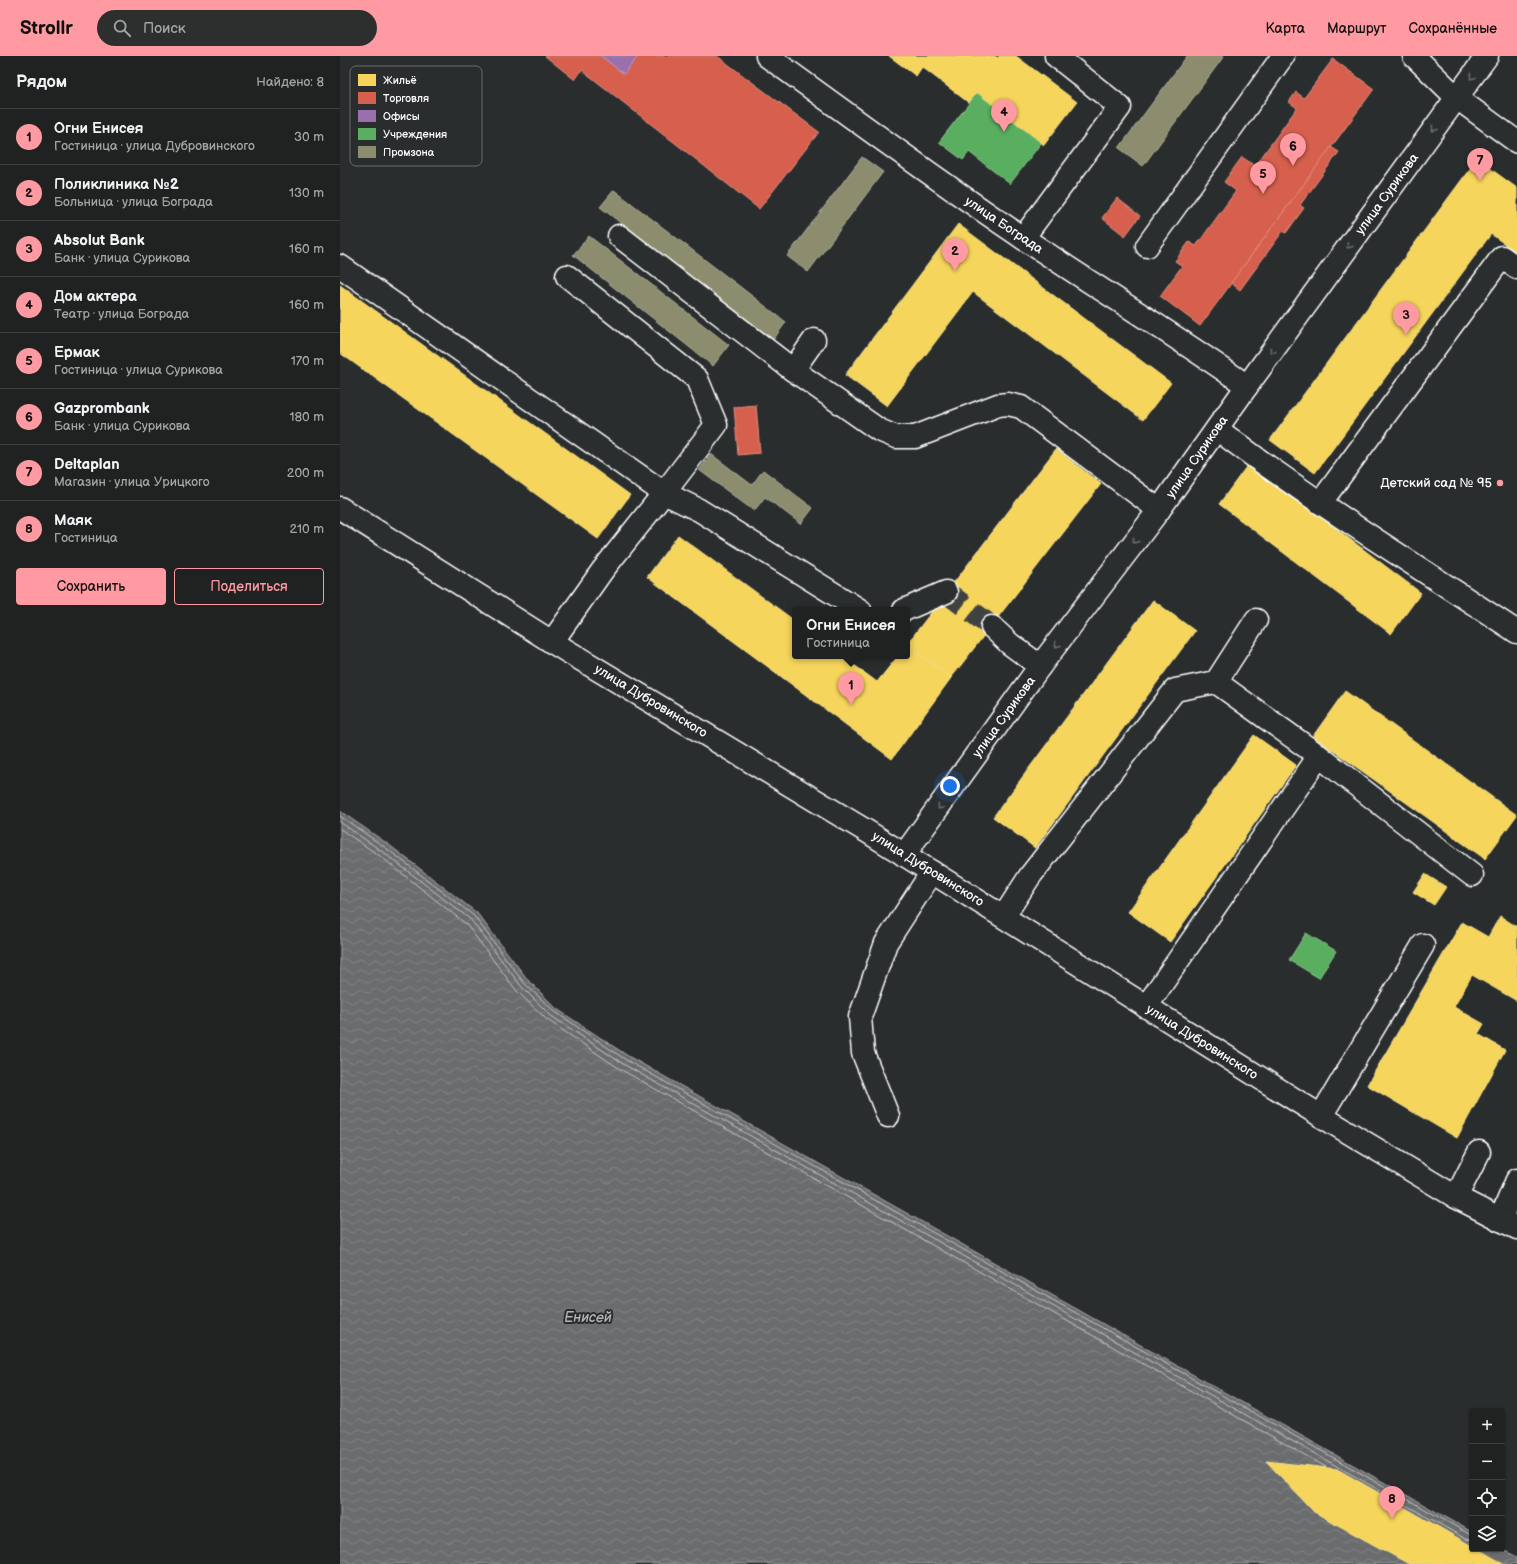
<!DOCTYPE html>
<html lang="ru">
<meta charset="utf-8">
<style>
body{margin:0;font-family:"Balsamiq Sans",sans-serif;background:#2d2f2f;color:#f1f3f6}
.controls{position:absolute;right:12px;bottom:12px;display:grid;overflow:hidden;border-radius:4px;box-shadow:0 1px 3px #0004}
.controls button{width:36px;height:36px;display:grid;place-items:center;padding:0;border:0;border-bottom:1px solid #3d3f40;background:#202222;color:#f1f3f6;font:20px sans-serif}
.you{position:absolute;left:610px;top:730px;width:14px;height:14px;margin:-10px;border:3px solid #fff;border-radius:50%;background:#1a73e8;box-shadow:0 0 0 6px #1a73e833}
.badge{display:grid;place-items:center;width:26px;height:26px;border-radius:50%;background:#ff9aa2;color:#111;font-size:13px;font-weight:700}
.pin{position:absolute;translate:-50% -33px;filter:drop-shadow(0 1px 2px #0008)}
.pin::after{content:'';position:absolute;top:21px;width:14px;height:12px;background:inherit;clip-path:polygon(0 0,100% 0,50% 100%)}
.popup{position:absolute;left:452px;top:551px;width:118px;height:52px;box-sizing:border-box;display:grid;place-content:center;border-radius:4px;background:#202222;filter:drop-shadow(0 1px 3px #0005);font-size:13px;white-space:nowrap;color:#a2a4a5}
.popup b{font-size:15px;color:#f1f3f6}
.popup::after{content:'';position:absolute;left:50%;top:100%;margin-left:-8px;border:8px solid transparent;border-top-color:#202222}
.list{margin:0;padding:0;list-style:none}
h2{display:flex;justify-content:space-between;align-items:center;height:52px;margin:0;padding:0 16px;font-size:17px}
h2 small{font-size:13px;font-weight:400;color:#a2a4a5}
.list li{display:grid;grid-template-columns:26px 1fr auto;gap:12px;align-items:center;box-sizing:border-box;height:56px;padding:0 16px;border-top:1px solid #3d3f40}
.list b{display:block;font-size:15px;white-space:nowrap}
.list p{margin:0;font-size:13px;white-space:nowrap;color:#a2a4a5}
.list em{font-size:13px;font-style:normal;color:#a2a4a5}
.actions{display:flex;gap:8px;padding:12px 16px}
.actions a{flex:1;padding:9px 0;border:1px solid #ff9aa2;border-radius:4px;text-align:center;font-size:14px;color:#ff9aa2}
.actions .main{background:#ff9aa2;color:#111}
.icon{flex:none;width:22px;height:22px;fill:none;stroke:currentColor;stroke-width:2;stroke-linecap:round;stroke-linejoin:round}
.map{position:relative;flex:none;width:1177px;height:1508px;overflow:hidden}
header{display:flex;align-items:center;gap:24px;box-sizing:border-box;height:56px;padding:0 20px;background:#ff9aa2;color:#111}
header strong{font-size:19px}
nav{display:flex;gap:22px;margin-inline-start:auto;font-size:14px}
.search{width:280px;height:36px;background:#2d2f2f;display:flex;align-items:center;gap:10px;box-sizing:border-box;padding:0 14px;border-radius:22px;color:#a2a4a5;font-size:15px}
main{display:flex}
aside{flex:1;background:#202222}
.map>svg:first-child{display:block}
.water{fill:url(#water-waves);stroke:#a6a7a7}
.homes{fill:#f6d55c;stroke:#f9e28d}
.shops{fill:#d6604d;stroke:#e29082}
.offices{fill:#9970ab;stroke:#b89bc4}
.public{fill:#5aae61;stroke:#8cc690}
.industry{fill:#8c8c6e;stroke:#aeae9a}
.lines{fill:none;stroke-linecap:round;stroke-linejoin:round}
.shore{stroke:#c3c4c5;stroke-width:1}
.minor-tunnel{stroke:#3f4243;stroke-width:22;stroke-dasharray:22 11;stroke-linecap:butt}
.minor-casing{stroke:#fff;stroke-width:25}
.major-casing{stroke:#fff;stroke-width:25}
.minor{stroke:#2a2d2e;stroke-width:22}
.major{stroke:#2a2d2e;stroke-width:22}
.oneway{stroke:#6a6c6d}
.poi-dot{fill:#ff9aa2;stroke:#2a2d2e;stroke-width:1.5}
.labels{text-anchor:middle;dominant-baseline:central;stroke-width:4;stroke-linejoin:round;paint-order:stroke}
.street-label{font-size:13px;fill:#fff;stroke:#2a2d2e}
.poi-label{font-size:13px;fill:#fff;stroke:#2a2d2e;text-anchor:end}
.water-label{font-size:14px;font-style:italic;fill:#b4b6b6;stroke:#2a2d2e}
.key{fill:#2a2d2e;stroke:#6a6c6d;stroke-width:1}
.key-label{font-size:11px;fill:#fff}
</style>
<header>
<strong>Strollr</strong>
<div class="search"><svg class="icon" aria-label="search" viewBox="0 0 24 24"><circle cx="10" cy="10" r="6"/><path d="M15 15l6 6"/></svg>Поиск</div>
<nav><a>Карта</a><a>Маршрут</a><a>Сохранённые</a></nav>
</header>
<main>
<aside>
<h2>Рядом<small>Найдено: 8</small></h2>
<ul class="list">
<li><span class="badge">1</span><div><b>Огни Енисея</b><p>Гостиница · улица Дубровинского</p></div><em>30 m</em></li>
<li><span class="badge">2</span><div><b>Поликлиника №2</b><p>Больница · улица Бограда</p></div><em>130 m</em></li>
<li><span class="badge">3</span><div><b>Absolut Bank</b><p>Банк · улица Сурикова</p></div><em>160 m</em></li>
<li><span class="badge">4</span><div><b>Дом актера</b><p>Театр · улица Бограда</p></div><em>160 m</em></li>
<li><span class="badge">5</span><div><b>Ермак</b><p>Гостиница · улица Сурикова</p></div><em>170 m</em></li>
<li><span class="badge">6</span><div><b>Gazprombank</b><p>Банк · улица Сурикова</p></div><em>180 m</em></li>
<li><span class="badge">7</span><div><b>Deltaplan</b><p>Магазин · улица Урицкого</p></div><em>200 m</em></li>
<li><span class="badge">8</span><div><b>Маяк</b><p>Гостиница</p></div><em>210 m</em></li>
</ul>
<div class="actions"><a class="main">Сохранить</a><a>Поделиться</a></div>
</aside>
<div class="map">
<svg width="1177" height="1508" viewBox="0 0 1177 1508">
<defs>
<pattern id="water-waves" width="16" height="10" patternUnits="userSpaceOnUse"><rect width="16" height="10" fill="#6a6c6d"/><path d="M0 5q4-4 8 0t8 0" fill="none" stroke="#808283"/></pattern>
</defs>
<rect width="100%" height="100%" fill="#2a2d2e"/>
<filter id="ink" filterUnits="userSpaceOnUse"><feTurbulence type="fractalNoise" baseFrequency=".025" numOctaves="2"/><feDisplacementMap in="SourceGraphic" scale="8" xChannelSelector="R" yChannelSelector="G"/><feConvolveMatrix kernelMatrix="1 2 1 2 8 2 1 2 1" color-interpolation-filters="sRGB"/></filter>
<g filter="url(#ink)">
<path class="water" d="M0,755L48,788L137,857L188,924L217,953L288,1000L1132,1476V1493H1162L1177,1501V1508H0Z"/>
<g class="homes">
<path d="M549,0H655L658,2L659,0H676L737,46L704,89L637,37L629,47L582,11L576,20Z"/>
<path d="M1137,103L1177,132V197L1151,178L975,417L930,384Z"/>
<path d="M618,168L831,327L803,364L633,236L547,350L505,319Z"/>
<path d="M0,229L290,439L258,483L0,297Z"/>
<path d="M716,393L761,428L611,622L567,588Z"/>
<path d="M909,407L1081,537L1051,578L879,448Z"/>
<path d="M338,479L455,565V600H502L537,626L558,600H567V589L611,622L552,703L307,521Z"/>
<path d="M813,544L855,575L695,792L653,761Z"/>
<path d="M1005,635L1177,759L1145,803L973,680Z"/>
<path d="M914,679L956,709L830,886L788,856Z"/>
<path d="M1085,818L1106,831L1094,849L1073,836Z"/>
<path d="M1160,860L1177,871V945L1132,919L1114,951L1144,968L1138,978L1165,994L1117,1082L1027,1029L1122,866L1148,881Z"/>
<path d="M926,1405L997,1413L1132,1490V1493H1138L1164,1508H1069L974,1456Z"/>
</g>
<g class="shops">
<path d="M205,0H261L284,18L298,0H377L479,76L419,153L242,14L235,24Z"/>
<path d="M993,3L1034,33L860,270L820,240L842,210L835,205L849,186L856,190L896,135L884,126L902,101L915,110L957,52L949,46L956,36L964,42Z"/>
<path d="M991,91L999,96L960,149L964,152L946,177L943,175L900,234L891,227Z"/>
<path d="M777,142L800,160L785,180L762,162Z"/>
<path d="M416,349L420,397L398,399L394,351Z"/>
</g>
<path class="offices" d="M261,0H298L284,18Z"/>
<g class="public">
<path d="M637,37L701,87L670,128L629,96L623,104L599,86Z"/>
<path d="M966,877L996,895L979,922L949,904Z"/>
</g>
<g class="industry">
<path d="M847,0H884L803,110L779,92Z"/>
<path d="M522,101L543,116L468,216L447,200Z"/>
<path d="M274,134L446,266L433,284L260,151Z"/>
<path d="M249,180L389,289L373,310L233,199Z"/>
<path d="M371,398L412,429L423,414L473,452L461,468L425,441L414,455L359,414Z"/>
</g>
<g class="lines">
<g class="shore">
<path d="M0,760L46,792L134,860L184,927L214,955L286,1004L1129,1478L1132,1479"/>
<path d="M0,766L43,796L131,864L181,930L210,959L283,1008L1126,1483L1132,1484"/>
<path d="M0,773L40,800L126,868L176,934L206,963L280,1013L986,1411"/>
</g>
<path class="minor-tunnel" d="M606,536L652,571"/>
<g class="minor-casing">
<g id="minor">
<path d="M427,0C512,61 596,124 683,182C757,232 834,278 907,330"/>
<path d="M1074,0L1117,42L1177,86"/>
<path d="M279,180L453,314L539,374L556,381H575L658,349L668,348L681,351L819,454"/>
<path d="M683,182L780,51L716,0"/>
<path d="M807,190L943,0"/>
<path d="M0,210L324,437L376,369L357,323L227,220"/>
<path d="M453,314L474,284"/>
<path d="M877,373C973,446 1077,510 1177,576"/>
<path d="M981,446L1162,201L1177,212"/>
<path d="M564,554L606,536"/>
<path d="M652,571L670,588L700,610"/>
<path d="M212,586L262,515L324,437L359,454L520,554"/>
<path d="M876,626L979,700L1132,819"/>
<path d="M664,860L690,820L835,634L876,626L916,564"/>
<path d="M806,951L979,700"/>
<path d="M548,1060L523,997L520,961L546,887L592,816"/>
<path d="M981,1060L1083,889"/>
<path d="M1116,1141L1139,1096"/>
<path d="M1160,1164L1177,1124"/>
</g>
</g>
<g class="major-casing">
<g id="major">
<path d="M0,452L212,586L528,776L981,1060L1116,1141L1177,1172"/>
<path d="M564,799L700,610L819,454L907,330L1147,0"/>
</g>
</g>
<use href="#minor" class="minor"/>
<use href="#major" class="major"/>
</g>
<defs><path id="oneway-chevron" d="M-2-3.5L2.5 0L-2 3.5" fill="none" stroke-width="1.6" stroke-linecap="round" stroke-linejoin="round"/></defs>
<g class="oneway">
<use href="#oneway-chevron" transform="translate(1132 21) rotate(126)"/>
<use href="#oneway-chevron" transform="translate(1094 73) rotate(126)"/>
<use href="#oneway-chevron" transform="translate(1009 190) rotate(126)"/>
<use href="#oneway-chevron" transform="translate(932 295) rotate(126)"/>
<use href="#oneway-chevron" transform="translate(795 485) rotate(127)"/>
<use href="#oneway-chevron" transform="translate(717 589) rotate(127)"/>
<use href="#oneway-chevron" transform="translate(600 751) rotate(126)"/>
</g>
</g>
<circle class="poi-dot" cx="1160" cy="427" r="4"/>
<g class="labels">
<g class="street-label">
<text transform="translate(1047 138) rotate(-54)">улица Сурикова</text>
<text transform="translate(664 169) rotate(34)">улица Бограда</text>
<text transform="translate(857 401) rotate(-55)">улица Сурикова</text>
<text transform="translate(311 645) rotate(31)">улица Дубровинского</text>
<text transform="translate(664 661) rotate(-54)">улица Сурикова</text>
<text transform="translate(588 813) rotate(32)">улица Дубровинского</text>
<text transform="translate(862 986) rotate(32)">улица Дубровинского</text>
</g>
<g class="poi-label">
<text x="1152" y="427">Детский сад № 95</text>
</g>
<g class="water-label">
<text x="248" y="1261">Енисей</text>
</g>
</g>
<rect x="10" y="10" width="132" height="100" rx="6" class="key"/>
<rect x="18" y="18" width="18" height="12" fill="#f6d55c"/>
<rect x="18" y="36" width="18" height="12" fill="#d6604d"/>
<rect x="18" y="54" width="18" height="12" fill="#9970ab"/>
<rect x="18" y="72" width="18" height="12" fill="#5aae61"/>
<rect x="18" y="90" width="18" height="12" fill="#8c8c6e"/>
<g class="key-label">
<text x="43" y="28">Жильё</text>
<text x="43" y="46">Торговля</text>
<text x="43" y="64">Офисы</text>
<text x="43" y="82">Учреждения</text>
<text x="43" y="100">Промзона</text>
</g>
</svg>
<div class="controls">
<button>+</button>
<button>−</button>
<button><svg class="icon" aria-label="locate" viewBox="0 0 24 24"><circle cx="12" cy="12" r="6"/><path d="M12 2v4M12 18v4M2 12h4M18 12h4"/></svg></button>
<button><svg class="icon" aria-label="layers" viewBox="0 0 24 24"><path d="M12 4l9 5-9 5-9-5zM3 14l9 5 9-5"/></svg></button>
</div>
<div class="you"></div>
<div class="pin badge" style="left:511px;top:649px">1</div>
<div class="popup"><b>Огни Енисея</b>Гостиница</div>
<div class="pin badge" style="left:615px;top:215px">2</div>
<div class="pin badge" style="left:1066px;top:279px">3</div>
<div class="pin badge" style="left:664px;top:76px">4</div>
<div class="pin badge" style="left:923px;top:138px">5</div>
<div class="pin badge" style="left:953px;top:110px">6</div>
<div class="pin badge" style="left:1140px;top:125px">7</div>
<div class="pin badge" style="left:1052px;top:1463px">8</div>
</div>
</main>
